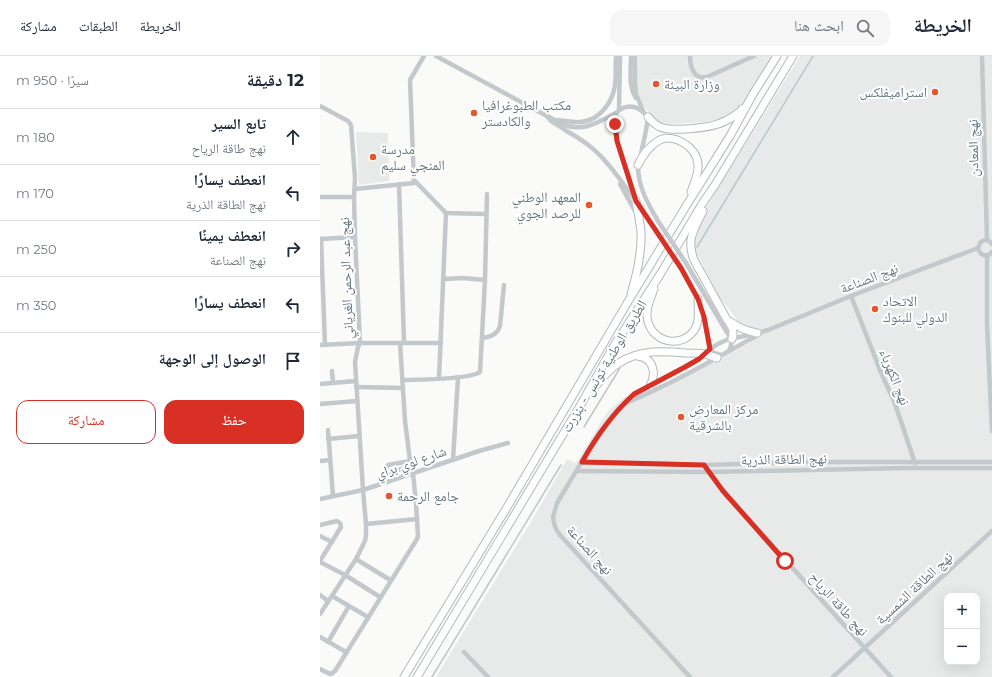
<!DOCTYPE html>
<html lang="ar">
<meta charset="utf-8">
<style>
body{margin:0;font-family:Montserrat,"Noto Naskh Arabic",sans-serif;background:#f6f6f7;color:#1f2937;direction:rtl}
.controls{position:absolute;right:12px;bottom:12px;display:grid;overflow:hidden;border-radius:8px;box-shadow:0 4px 16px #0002}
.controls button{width:36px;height:36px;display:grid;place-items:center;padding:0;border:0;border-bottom:1px solid #e0e1e3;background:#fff;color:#1f2937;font:20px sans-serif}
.stop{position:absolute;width:12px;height:12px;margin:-9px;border:3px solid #d93025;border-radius:50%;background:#fff}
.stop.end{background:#d93025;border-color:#fff;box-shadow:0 1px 4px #0008}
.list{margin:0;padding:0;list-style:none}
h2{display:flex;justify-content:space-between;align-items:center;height:52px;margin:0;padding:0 16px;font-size:17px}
h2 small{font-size:13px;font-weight:400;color:#747a83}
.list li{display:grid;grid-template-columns:26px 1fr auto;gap:12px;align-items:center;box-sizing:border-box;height:56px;padding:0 16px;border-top:1px solid #e0e1e3}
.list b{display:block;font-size:15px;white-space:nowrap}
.list p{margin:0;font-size:13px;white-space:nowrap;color:#747a83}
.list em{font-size:13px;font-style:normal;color:#747a83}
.actions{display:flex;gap:8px;padding:12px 16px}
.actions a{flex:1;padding:9px 0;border:1px solid #d93025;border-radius:12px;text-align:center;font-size:14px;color:#d93025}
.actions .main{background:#d93025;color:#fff}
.icon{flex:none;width:22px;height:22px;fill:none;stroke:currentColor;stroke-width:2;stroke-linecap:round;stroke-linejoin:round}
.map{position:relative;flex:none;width:672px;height:621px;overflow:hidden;direction:ltr}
header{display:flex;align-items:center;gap:24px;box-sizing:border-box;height:56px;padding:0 20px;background:#fff;border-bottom:1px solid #e0e1e3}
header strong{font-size:19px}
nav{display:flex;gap:22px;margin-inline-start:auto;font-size:14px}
.search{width:280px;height:36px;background:#f6f6f7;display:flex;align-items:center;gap:10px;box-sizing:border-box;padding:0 14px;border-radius:12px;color:#747a83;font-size:15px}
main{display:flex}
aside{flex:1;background:#fff}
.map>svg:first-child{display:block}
.built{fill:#e8e9e9;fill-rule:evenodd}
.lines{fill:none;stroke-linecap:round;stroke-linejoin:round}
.stream{stroke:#bbc7cb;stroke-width:1.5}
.highway-casing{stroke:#b4b9bd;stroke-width:9}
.minor{stroke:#c3c8cc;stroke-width:4.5}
.highway{stroke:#fff;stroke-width:7}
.minor-bridge{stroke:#c3c8cc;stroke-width:4.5}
.route{stroke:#d93025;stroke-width:5}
.poi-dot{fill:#e4572e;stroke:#fff;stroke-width:1.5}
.labels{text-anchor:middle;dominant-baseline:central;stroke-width:4;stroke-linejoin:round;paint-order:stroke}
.poi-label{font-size:14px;fill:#657683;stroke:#fff;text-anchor:start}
.street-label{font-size:14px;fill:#657683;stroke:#fff}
</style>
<header>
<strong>الخريطة</strong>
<div class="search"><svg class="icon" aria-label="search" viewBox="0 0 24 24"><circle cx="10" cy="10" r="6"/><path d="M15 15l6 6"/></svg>ابحث هنا</div>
<nav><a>الخريطة</a><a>الطبقات</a><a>مشاركة</a></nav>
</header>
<main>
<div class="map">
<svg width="672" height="621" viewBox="0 0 672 621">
<rect width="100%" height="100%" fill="#fafaf8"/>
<g class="built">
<path d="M318,0H454L423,49L407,61L383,66L351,68L341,67L334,62L323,50L319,40L317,31Z"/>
<path d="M480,0H672V621H116L212,464L247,403L256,407L288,355L302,343L323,331L329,338L402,302L430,287L415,261L400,242L377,198L369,179ZM627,540H657V606H627Z"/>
<path d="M36,76L68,77L69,125L39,129Z"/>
</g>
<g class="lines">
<g class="stream">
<path d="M377,191L493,0"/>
<path d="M264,371L300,312"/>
<path d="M112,621L241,409"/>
</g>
<g class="highway-casing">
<g id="highway">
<path d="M328,61C332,65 335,69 340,71C353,76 393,72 405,65C411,63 416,58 421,55L422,53"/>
<path d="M318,109C323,99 328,91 338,85C353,76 377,91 378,108C379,118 374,127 371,136"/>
<path d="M383,155C374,174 366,183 374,204L406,262C411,269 415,274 412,283"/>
<path d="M334,233C331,241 326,251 327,260C329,287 364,295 376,271C380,263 378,251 378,243"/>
<path d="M311,238C317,218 322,197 321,176C320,166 318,156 316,145"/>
<path d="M411,266C419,272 427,275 437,277"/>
<path d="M317,300C333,301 337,317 330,330"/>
<path d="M273,333C281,324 289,313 299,307C321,293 343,295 366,297C372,297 379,297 385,298C389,299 393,301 397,302"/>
<path d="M84,621L189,448L309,244L368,147L410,80L433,38L457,0"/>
<path d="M97,621L260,350L292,293L341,217L382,148L395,129L473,0"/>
</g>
</g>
<g class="minor">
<path d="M116,0L225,59C231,62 237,65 242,68C263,77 278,66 296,57"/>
<path d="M311,0C311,14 308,30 316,42"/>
<path d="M315,0V29L316,38L323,55"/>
<path d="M370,0C370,11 374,24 387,21L434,0"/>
<path d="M662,0L667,184"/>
<path d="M0,50L28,65L31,69L35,122L34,141L35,181L40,287L38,291L35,306L43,434L46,468V479L45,485L36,503L0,558"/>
<path d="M299,54L300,0"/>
<path d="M227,60L231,65C243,73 256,80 267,88C286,102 300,124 314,142"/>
<path d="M238,64C248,65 257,68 266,65C280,62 291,47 294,34C297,25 295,10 296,0"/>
<path d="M94,124L126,157L166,158"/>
<path d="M79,128L84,287"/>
<path d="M300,128L316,157"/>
<path d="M35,133L94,127L90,24L104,0"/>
<path d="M0,141H34"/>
<path d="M316,145L297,85L295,68L296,57C307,46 319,50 328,61C327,74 323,86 321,98C320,102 318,106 318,110C318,131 328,148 338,165"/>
<path d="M318,148L333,170"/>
<path d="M0,183L35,181"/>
<path d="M1,183L5,289"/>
<path d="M672,188C669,183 664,183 660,187L658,192C660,200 667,202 672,196"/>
<path d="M667,199V269L672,375"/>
<path d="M366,207L405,273C410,281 414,285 409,295"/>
<path d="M361,212L378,243L384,261L390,293L394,297L401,299"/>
<path d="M123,223L142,222L165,224"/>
<path d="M531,240L562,319L574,345L595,407"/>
<path d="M162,282C170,281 177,279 180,270L184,229"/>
<path d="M80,287L85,365L90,405L89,411V418"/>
<path d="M0,289L40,287H121"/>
<path d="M12,315L13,327"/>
<path d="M119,322L126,157"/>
<path d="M83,324C98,324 150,323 160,316L165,224L167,138"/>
<path d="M0,328L36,325"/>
<path d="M36,331L83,332"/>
<path d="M306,347C352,328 395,303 438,279"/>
<path d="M0,348L37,345"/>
<path d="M8,374L13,440"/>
<path d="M8,383L39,380"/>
<path d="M133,404L138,321"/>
<path d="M0,405L10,404"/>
<path d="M262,406L384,409L487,406H672"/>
<path d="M387,414L403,435L571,621"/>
<path d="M257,415L388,416L585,412H672"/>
<path d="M67,417L89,411"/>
<path d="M61,428L67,417L66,412L68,409L90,405"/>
<path d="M0,443L43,434L159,395L188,387"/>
<path d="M46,468L97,463"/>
<path d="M0,469L17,465L20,467L21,471L0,505"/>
<path d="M0,480L12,486"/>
<path d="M36,503L70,524"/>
<path d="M0,506L25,519L60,541"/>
<path d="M0,539L8,545"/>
<path d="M12,540L48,561"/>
<path d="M0,581L26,596"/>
<path d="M8,586L29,550"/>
<path d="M144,596L168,621"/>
<path d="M0,613L8,617L11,618L15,615L97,483L98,480L96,447L93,417"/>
<path d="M370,621L240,479L236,473L234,467L233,461L237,447L279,377L299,352L314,339L379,303L396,289L402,286L409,283L430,279L448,274L536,238L658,192"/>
<path d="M513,621L672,475"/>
</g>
<use href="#highway" class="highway"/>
<g class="minor-bridge">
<path d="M338,165L366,207"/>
<path d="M333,170L361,212"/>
</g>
</g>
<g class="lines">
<path class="route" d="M295,68L297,85L316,145L361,212L378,243L384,261L390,293L379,303L365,311L314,338C292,358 276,381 262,406L384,409L403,435L465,505"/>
</g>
<g class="poi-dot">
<circle cx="336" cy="28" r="4"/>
<circle cx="615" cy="36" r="4"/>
<circle cx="154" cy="57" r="4"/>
<circle cx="53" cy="101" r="4"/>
<circle cx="269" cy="149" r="4"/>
<circle cx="555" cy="253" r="4"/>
<circle cx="361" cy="361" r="4"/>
<circle cx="69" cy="440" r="4"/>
</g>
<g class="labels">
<g class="poi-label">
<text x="344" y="28">وزارة البيئة</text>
<text x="607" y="36" text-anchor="end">استراميفلكس</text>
<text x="162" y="49">مكتب الطبوغرافيا<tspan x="162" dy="16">والكادستر</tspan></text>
<text x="61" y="93">مدرسة<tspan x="61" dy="16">المنجي سليم</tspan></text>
<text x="261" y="141" text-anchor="end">المعهد الوطني<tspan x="261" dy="16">للرصد الجوي</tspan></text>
<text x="563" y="245">الاتحاد<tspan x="563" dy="16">الدولي للبنوك</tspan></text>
<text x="369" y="353">مركز المعارض<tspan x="369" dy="16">بالشرقية</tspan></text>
<text x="77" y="440">جامع الرحمة</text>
</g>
<g class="street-label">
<text transform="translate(653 92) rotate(-91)">نهج المعادن</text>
<text transform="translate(26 222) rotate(-92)">نهج عبد الرحمن الغرياني</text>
<text transform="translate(549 222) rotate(-21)">نهج الصناعة</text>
<text transform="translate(284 310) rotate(-59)">الطريق الوطنية تونس - بنزرت</text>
<text transform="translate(575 321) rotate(68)">نهج الكهرباء</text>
<text transform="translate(464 403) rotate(-1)">نهج الطاقة الذرية</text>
<text transform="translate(91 406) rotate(-19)">شارع لوي براي</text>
<text transform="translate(270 494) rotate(48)">نهج الصناعة</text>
<text transform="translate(594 532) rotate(-43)">نهج الطاقة الشمسية</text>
<text transform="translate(519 548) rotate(48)">نهج طاقة الرياح</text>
</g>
</g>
</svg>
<div class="controls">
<button>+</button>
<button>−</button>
</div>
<div class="stop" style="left:465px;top:505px"></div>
<div class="stop end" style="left:295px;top:68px"></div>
</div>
<aside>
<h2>12 دقيقة<small>سيرًا · 950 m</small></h2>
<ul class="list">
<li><svg class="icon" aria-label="ahead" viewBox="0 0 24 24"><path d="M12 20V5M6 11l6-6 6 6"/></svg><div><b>تابع السير</b><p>نهج طاقة الرياح</p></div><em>180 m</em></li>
<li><svg class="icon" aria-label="left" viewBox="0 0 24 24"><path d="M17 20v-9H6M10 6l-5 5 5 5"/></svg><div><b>انعطف يسارًا</b><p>نهج الطاقة الذرية</p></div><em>170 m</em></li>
<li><svg class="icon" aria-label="right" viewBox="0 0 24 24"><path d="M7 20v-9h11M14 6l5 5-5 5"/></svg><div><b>انعطف يمينًا</b><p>نهج الصناعة</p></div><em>250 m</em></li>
<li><svg class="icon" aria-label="left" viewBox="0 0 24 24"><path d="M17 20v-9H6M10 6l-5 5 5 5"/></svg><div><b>انعطف يسارًا</b></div><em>350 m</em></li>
<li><svg class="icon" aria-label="arrive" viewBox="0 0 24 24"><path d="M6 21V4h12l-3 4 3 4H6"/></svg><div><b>الوصول إلى الوجهة</b></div></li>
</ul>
<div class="actions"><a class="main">حفظ</a><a>مشاركة</a></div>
</aside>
</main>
